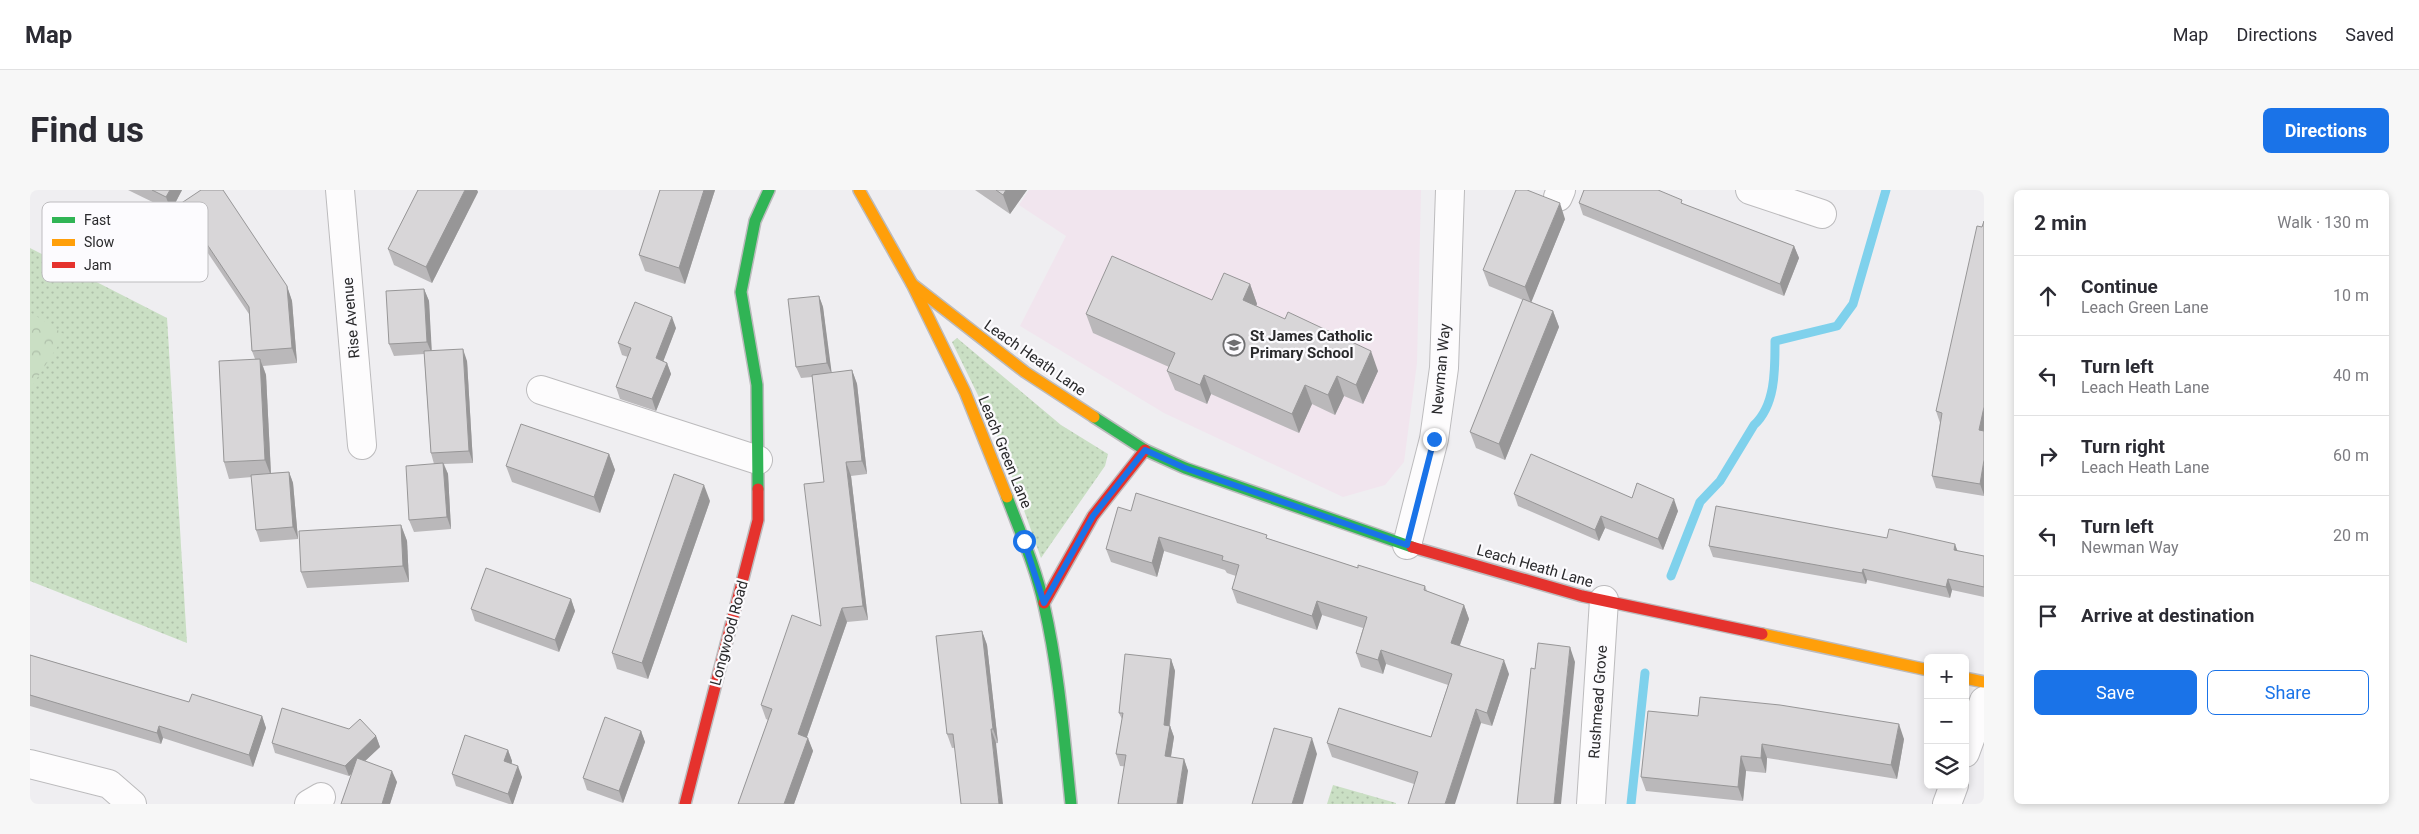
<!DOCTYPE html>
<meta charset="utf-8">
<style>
body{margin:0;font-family:Roboto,sans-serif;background:#f7f7f7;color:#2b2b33}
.controls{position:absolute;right:15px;bottom:15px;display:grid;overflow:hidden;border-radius:8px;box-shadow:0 2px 8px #0003}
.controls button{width:45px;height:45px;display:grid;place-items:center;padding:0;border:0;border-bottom:1px solid #e1e1e2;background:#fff;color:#2b2b33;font:25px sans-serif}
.stop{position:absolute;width:15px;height:15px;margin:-11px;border:4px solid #1a73e8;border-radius:50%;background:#fff}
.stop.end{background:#1a73e8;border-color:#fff;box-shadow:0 1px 5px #0008}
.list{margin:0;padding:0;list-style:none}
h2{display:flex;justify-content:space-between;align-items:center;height:65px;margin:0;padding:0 20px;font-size:21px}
h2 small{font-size:16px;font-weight:400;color:#7c7c81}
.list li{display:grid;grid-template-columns:32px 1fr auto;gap:15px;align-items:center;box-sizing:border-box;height:80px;padding:0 20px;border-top:1px solid #e1e1e2}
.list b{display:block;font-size:19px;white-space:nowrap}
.list p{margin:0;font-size:16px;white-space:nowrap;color:#7c7c81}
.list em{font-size:16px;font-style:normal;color:#7c7c81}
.actions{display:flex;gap:10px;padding:15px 20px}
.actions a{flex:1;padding:11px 0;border:1px solid #1a73e8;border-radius:8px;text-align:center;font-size:18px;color:#1a73e8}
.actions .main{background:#1a73e8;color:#fff}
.icon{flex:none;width:28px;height:28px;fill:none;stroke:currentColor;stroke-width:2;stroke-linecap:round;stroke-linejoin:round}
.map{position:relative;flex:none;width:1954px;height:614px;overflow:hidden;border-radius:8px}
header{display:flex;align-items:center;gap:30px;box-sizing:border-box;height:70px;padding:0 25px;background:#fff;border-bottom:1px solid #e1e1e2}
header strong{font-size:24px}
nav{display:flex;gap:28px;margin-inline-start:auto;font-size:18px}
.intro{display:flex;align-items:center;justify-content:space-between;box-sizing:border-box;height:120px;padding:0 30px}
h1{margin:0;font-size:35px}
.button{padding:12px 22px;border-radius:8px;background:#1a73e8;color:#fff;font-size:18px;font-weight:700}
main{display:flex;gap:30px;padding:0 30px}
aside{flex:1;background:#fff;border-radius:8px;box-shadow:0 2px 8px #0003}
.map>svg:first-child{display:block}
.education{fill:#f1e5ee}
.grass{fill:url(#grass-dots)}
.park{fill:url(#park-crowns)}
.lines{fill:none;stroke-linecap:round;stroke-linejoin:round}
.stream{stroke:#7fd1ec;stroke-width:9}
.street-casing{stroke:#bcbbbd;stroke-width:30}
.fast-casing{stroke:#bcbbbd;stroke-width:14}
.slow-casing{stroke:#bcbbbd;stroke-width:14}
.jam-casing{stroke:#bcbbbd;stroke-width:14}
.street{stroke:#fdfcfd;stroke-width:28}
.fast{stroke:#30b455;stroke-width:11}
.slow{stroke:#ff9f0a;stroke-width:11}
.jam{stroke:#e5322d;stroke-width:11}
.wall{fill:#bab8ba}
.shaded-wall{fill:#979697}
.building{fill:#d8d6d8;stroke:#979697}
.route{stroke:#1a73e8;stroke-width:6}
.labels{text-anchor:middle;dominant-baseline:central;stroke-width:4.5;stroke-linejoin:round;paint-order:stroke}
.street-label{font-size:15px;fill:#29292b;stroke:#fcfbfe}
.poi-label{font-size:15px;font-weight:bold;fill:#29292b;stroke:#fcfbfe;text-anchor:start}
.key{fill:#fcfbfe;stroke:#bdbcbf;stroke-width:1}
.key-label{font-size:14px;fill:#29292b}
</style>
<header>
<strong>Map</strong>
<nav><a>Map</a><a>Directions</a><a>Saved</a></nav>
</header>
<div class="intro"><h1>Find us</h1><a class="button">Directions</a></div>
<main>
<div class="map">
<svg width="1954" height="614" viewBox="0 0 1954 614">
<defs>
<pattern id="grass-dots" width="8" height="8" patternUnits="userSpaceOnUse" patternTransform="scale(1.25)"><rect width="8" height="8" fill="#cadfc4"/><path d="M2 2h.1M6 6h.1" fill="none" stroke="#aebfa9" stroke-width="1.8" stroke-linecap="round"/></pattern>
<pattern id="park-crowns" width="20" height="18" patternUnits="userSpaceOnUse" patternTransform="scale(1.25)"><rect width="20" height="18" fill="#cadfc4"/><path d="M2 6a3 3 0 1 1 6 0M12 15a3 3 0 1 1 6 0" fill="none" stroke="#aebfa9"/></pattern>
</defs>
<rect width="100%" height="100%" fill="#efeef1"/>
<path class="education" d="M999,0H1391L1387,173L1374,272L1355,295L1313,307L1134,223L990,136L1036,46L989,15Z"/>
<g class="grass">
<path d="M0,58L137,128L157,453L0,391Z"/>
<path d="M927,148L1031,235L1078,264L1075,276L1011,368L966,242L922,152Z"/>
<path d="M1303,595L1366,613V614H1297Z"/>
</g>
<path class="park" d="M0,122L35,145L2,196L0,194Z"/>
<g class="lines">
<g class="stream">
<path d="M1641,386L1670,312L1690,291L1724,235C1746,215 1745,178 1745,151L1807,136L1823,114L1856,0"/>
<path d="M1601,614L1615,483"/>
</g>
<g class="street-casing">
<g id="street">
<path d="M310,0L332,255"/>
<path d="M1720,0L1792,24"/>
<path d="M1528,7L1531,0"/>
<path d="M511,200L728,270"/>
<path d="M1377,355L1404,249L1414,178L1420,0"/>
<path d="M1935,563L1954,511"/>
<path d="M0,574L79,594L102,614"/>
<path d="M279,614L291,607"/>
<path d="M1561,614L1574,410"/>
<path d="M1917,614L1924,595"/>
</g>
</g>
<g class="fast-casing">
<g id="fast">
<path d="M1064,227L1115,260L1155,278L1382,357"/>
<path d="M728,299L727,195L711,102L725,31L739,0"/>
<path d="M977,307C990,342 1006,378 1014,415C1029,480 1034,547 1041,614"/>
</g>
</g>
<g class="slow-casing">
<g id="slow">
<path d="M829,0L882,94L935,202L977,307"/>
<path d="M882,94L995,182L1064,227"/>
<path d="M1732,444L1898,480"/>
<path d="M1935,488L1954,492"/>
</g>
</g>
<g class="jam-casing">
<g id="jam">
<path d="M1382,357L1552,406L1732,444"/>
<path d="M1014,413L1063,326L1115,260"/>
<path d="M655,614L728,330V299"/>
</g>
</g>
<use href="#street" class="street"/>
<use href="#fast" class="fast"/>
<use href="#slow" class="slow"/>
<use href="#jam" class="jam"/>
</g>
<g class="wall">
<path d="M98,0H152L141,21Z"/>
<path d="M388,0H447L448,2L402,93L364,75L358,59Z"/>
<path d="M630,0H685L655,94L615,81L609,65Z"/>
<path d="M945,0H997L980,24Z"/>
<path d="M1549,13L1653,14L1764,56L1769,68L1754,106L1553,25Z"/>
<path d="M150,14L257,96L262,111L267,173L233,176L236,185L241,283L259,282L263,293L268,349L230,352L226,340L222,287L199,289L194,272L225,169L222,161L219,124L155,29Z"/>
<path d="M1535,29L1501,112L1523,121L1529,137L1475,270L1446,258L1440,242L1493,110L1459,96L1453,80Z"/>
<path d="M1954,31V306L1906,298L1902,286L1910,233L1906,221Z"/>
<path d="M1220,94L1227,114L1226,116L1348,181L1333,214L1314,206L1305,225L1282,214L1269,243L1181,204L1177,214L1145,200L1137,181L1139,177L1063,143L1056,124L1182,110Z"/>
<path d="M394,99L399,111L401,161L437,171L443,273L414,274L418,284L421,339L384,342L379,330L404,274L401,263L394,164L364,166L359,154Z"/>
<path d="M789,106L793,117L801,183L822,180L827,194L837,284L821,286L838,430L817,432L777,547L783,561L764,614H708L738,530L736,529L731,515L791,436L794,292L782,187L771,188L766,177Z"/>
<path d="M646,138L633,171L637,173L641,184L626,221L590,209L586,197L598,167L592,165L588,153Z"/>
<path d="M579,264L585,280L570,323L482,292L476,276Z"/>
<path d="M1484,304L1602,308L1648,321L1633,360L1575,338L1569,351L1488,316Z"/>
<path d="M680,311L618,489L587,479L582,463Z"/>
<path d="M1101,321L1239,349L1328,378L1395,396L1397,401L1434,415L1439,429L1430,455L1479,484L1462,536L1451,533L1384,594L1302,567L1297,553L1401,547L1418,495L1356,474L1353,484L1331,477L1326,463L1333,438L1292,425L1287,440L1207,413L1202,399L1206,386L1197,383L1195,380L1134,361L1127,387L1081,372L1076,359Z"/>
<path d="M371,335L377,351L379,392L277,398L271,382Z"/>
<path d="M1679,356L1928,361L1954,366V407L1922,400L1920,408L1837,390L1836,394L1683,367Z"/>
<path d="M541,409L545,421L529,462L445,431L441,419Z"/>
<path d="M952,441L957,455L968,553L922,558L917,544Z"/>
<path d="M0,465L159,512L232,526L236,538L223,577L133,548L131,554L0,516Z"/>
<path d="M1141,469L1145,481L1140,536L1144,547L1141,567L1154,569L1158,581L1090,576L1086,564L1092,529L1089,523Z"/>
<path d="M1618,521L1874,549L1867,589L1737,568L1736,583L1716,581L1713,611L1616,601L1611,587Z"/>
<path d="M319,539L346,546L350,557L335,571L367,592L360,614H311L322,583L319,586L245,563L242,553Z"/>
<path d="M611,541L615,552L593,613L557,600L553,588Z"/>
<path d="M478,560L482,571V574L492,587L483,614H479L426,596L422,584Z"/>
</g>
<g class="shaded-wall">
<path d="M140,0H152L141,21L136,7Z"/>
<path d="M435,0H447L448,2L402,93L396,77Z"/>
<path d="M674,0H685L655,94L649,78Z"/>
<path d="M976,0H997L980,24L973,5Z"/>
<path d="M1530,13L1535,29L1501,113L1495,97Z"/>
<path d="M1764,56L1769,68L1754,106L1750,94Z"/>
<path d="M1220,94L1227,114L1220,130L1213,110Z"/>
<path d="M257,96L262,111L267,173L262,158Z"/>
<path d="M394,99L399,111L402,164L397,152Z"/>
<path d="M789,106L793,117L802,185L797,173Z"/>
<path d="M1523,121L1529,137L1475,270L1469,254Z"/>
<path d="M642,127L646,138L630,180L626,168Z"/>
<path d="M433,159L437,171L443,273L439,261Z"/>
<path d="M1341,161L1348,181L1333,214L1326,195Z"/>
<path d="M230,169L236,185L241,286L235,270Z"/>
<path d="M637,173L641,184L626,221L622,209Z"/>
<path d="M822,180L827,194L837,284L832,271Z"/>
<path d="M1174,185L1181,204L1177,214L1170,195Z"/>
<path d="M1307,186L1314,206L1305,225L1298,205Z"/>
<path d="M1275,195L1282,214L1269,243L1262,224Z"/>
<path d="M1954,217V247L1949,240Z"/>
<path d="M579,264L585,280L570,323L564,307Z"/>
<path d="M1954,270V305L1950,294Z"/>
<path d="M816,272L821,286L838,430L833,416Z"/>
<path d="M413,273L418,284L421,339L417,327Z"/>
<path d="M259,282L263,293L268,349L263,337Z"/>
<path d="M674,295L680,311L618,489L612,473Z"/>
<path d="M1644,309L1648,321L1633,360L1628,349Z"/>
<path d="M1571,326L1575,338L1569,351L1565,340Z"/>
<path d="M371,335L377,351L379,392L373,376Z"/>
<path d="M1129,347L1134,361L1127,387L1122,373Z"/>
<path d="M1925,354L1929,365L1924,360Z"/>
<path d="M1833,379L1837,390L1836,394L1832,383Z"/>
<path d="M1918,389L1922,400L1920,408L1916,397Z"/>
<path d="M541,409L545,421L529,462L525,450Z"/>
<path d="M1287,411L1292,425L1287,440L1282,426Z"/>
<path d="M1434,415L1439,429L1426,466L1421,453Z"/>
<path d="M812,418L817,432L773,558L768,544Z"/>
<path d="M952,441L957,455L968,553L963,539Z"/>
<path d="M1540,457L1545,472L1531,614H1524Z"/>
<path d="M1351,460L1356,474L1353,484L1348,470Z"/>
<path d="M1141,469L1145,481L1139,539L1140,536L1144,547L1139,578L1135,566L1134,535Z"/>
<path d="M1474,470L1479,484L1462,536L1457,523Z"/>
<path d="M1446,519L1451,533L1425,614H1415Z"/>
<path d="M232,526L236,538L223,577L219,565Z"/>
<path d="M1869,534L1874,549L1867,589L1861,575Z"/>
<path d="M129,536L133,548L131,554L127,543Z"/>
<path d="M961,539L966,553L973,614H969Z"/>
<path d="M611,541L615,552L593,613L589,601Z"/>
<path d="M346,546L350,557L319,586L315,576Z"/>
<path d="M778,548L783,561L764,614H754Z"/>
<path d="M1282,548L1287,564L1273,614H1262Z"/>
<path d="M1732,554L1737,568L1736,583L1731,568Z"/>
<path d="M478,560L482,571L479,583L474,571Z"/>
<path d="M1711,566L1716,581L1713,611L1708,597Z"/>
<path d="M1154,569L1158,581L1153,614H1147Z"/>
<path d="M488,576L492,587L483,614H482L478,604Z"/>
<path d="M362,581L367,592L360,614H352Z"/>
</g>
<g class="building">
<path d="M122,0H140L136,7Z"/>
<path d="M171,0H193L257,96L262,158L222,161L219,117L150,14Z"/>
<path d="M388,0H435L396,77L358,59Z"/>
<path d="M630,0H674L649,78L609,65Z"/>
<path d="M966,0H976L973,5Z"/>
<path d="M1486,0H1497L1530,13L1495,97L1453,80Z"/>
<path d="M1554,0H1628L1652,10L1651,13L1764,56L1750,94L1549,13Z"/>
<path d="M1954,31V217L1949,240L1954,241V270L1950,294L1902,286L1912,223L1906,221L1947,36L1952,37Z"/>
<path d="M1082,66L1182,110L1194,83L1220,94L1213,110L1255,129L1258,122L1341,161L1326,195L1307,186L1298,205L1275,195L1262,224L1174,185L1170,195L1137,181L1145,163L1056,124Z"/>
<path d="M394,99L397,152L359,154L356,101Z"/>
<path d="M789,106L797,173L766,177L758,109Z"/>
<path d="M1493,109L1523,121L1469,254L1440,242Z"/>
<path d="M605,112L642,127L626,168L637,173L622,209L586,197L601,158L588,153Z"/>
<path d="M433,159L439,261L401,263L394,161Z"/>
<path d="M230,169L235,270L194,272L189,171Z"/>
<path d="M822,180L832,271L816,272L833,416L812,418L768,544L778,548L754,614H708L742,519L731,515L762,425L791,436L774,294L794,292L782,185Z"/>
<path d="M491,234L579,264L564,307L476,276Z"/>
<path d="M1501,264L1602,308L1607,293L1644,309L1628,349L1571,326L1565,340L1484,304Z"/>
<path d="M413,273L417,327L379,330L376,276Z"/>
<path d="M259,282L263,337L226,340L221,285Z"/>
<path d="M644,284L674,295L612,473L582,463Z"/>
<path d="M1106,303L1237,345L1236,348L1328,378V375L1395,396L1394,400L1434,415L1421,453L1474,470L1457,523L1446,519L1415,614H1378L1388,582L1297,553L1309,518L1401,547L1422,484L1351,460L1348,470L1326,463L1337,427L1287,411L1282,426L1202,399L1209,375L1192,370L1193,366L1129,347L1122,373L1076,359L1088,317L1101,321Z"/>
<path d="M1686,316L1857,348L1859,339L1925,354L1924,360L1954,366V397L1918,389L1916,397L1833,379L1832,383L1679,356Z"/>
<path d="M371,335L373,376L271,382L269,341Z"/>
<path d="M456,378L541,409L525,450L441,419Z"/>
<path d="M952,441L963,539H961L969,614H931L923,544H917L906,446Z"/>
<path d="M1508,453L1540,457L1524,614H1487L1501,478L1505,479Z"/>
<path d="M1095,464L1141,469L1134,535L1140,536L1135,566L1154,569L1147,614H1088L1096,565L1086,564L1093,523H1089Z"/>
<path d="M0,465L159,512L162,504L232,526L219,565L129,536L127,543L0,505Z"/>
<path d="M1670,507L1750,515L1869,534L1861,575L1732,554L1731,568L1711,566L1708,597L1611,587L1618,521L1668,526Z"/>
<path d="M252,518L319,539L330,529L346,546L315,576L242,553Z"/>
<path d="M575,527L611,541L589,601L553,588Z"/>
<path d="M1244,538L1282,548L1262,614H1222Z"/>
<path d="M435,545L478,560L474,571L488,576L478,604L422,584Z"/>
<path d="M327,568L362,581L352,614H311Z"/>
</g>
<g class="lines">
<path class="route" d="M994,351L1014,413L1063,326L1115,260L1155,278L1377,355L1404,249"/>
</g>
<defs>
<g id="school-ring" transform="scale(1.125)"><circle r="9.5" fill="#fcfbfe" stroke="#6e6e70" stroke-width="1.5"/><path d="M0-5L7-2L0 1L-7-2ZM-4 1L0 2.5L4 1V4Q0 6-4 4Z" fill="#6e6e70"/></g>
</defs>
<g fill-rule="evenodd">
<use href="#school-ring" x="1204" y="155"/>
</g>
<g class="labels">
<g class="street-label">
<text transform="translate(321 128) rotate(-95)">Rise Avenue</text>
<text transform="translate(1005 168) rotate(35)">Leach Heath Lane</text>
<text transform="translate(1411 179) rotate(-85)">Newman Way</text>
<text transform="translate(975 262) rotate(68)">Leach Green Lane</text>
<text transform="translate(1505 376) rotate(16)">Leach Heath Lane</text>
<text transform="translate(699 443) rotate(-75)">Longwood Road</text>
<text transform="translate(1568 512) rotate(-86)">Rushmead Grove</text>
</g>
<g class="poi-label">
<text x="1220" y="146">St James Catholic<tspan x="1220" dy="17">Primary School</tspan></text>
</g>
</g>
<rect x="12" y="12" width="166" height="80" rx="8" class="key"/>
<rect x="22" y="27" width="23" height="6" fill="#30b455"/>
<rect x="22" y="49" width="23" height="7" fill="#ff9f0a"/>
<rect x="22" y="72" width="23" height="6" fill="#e5322d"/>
<g class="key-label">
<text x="54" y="35">Fast</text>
<text x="54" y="57">Slow</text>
<text x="54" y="80">Jam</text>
</g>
</svg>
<div class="controls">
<button>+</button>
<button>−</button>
<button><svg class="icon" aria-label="layers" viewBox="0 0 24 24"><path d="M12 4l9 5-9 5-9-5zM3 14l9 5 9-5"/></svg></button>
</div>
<div class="stop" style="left:994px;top:351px"></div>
<div class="stop end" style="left:1404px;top:249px"></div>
</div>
<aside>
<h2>2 min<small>Walk · 130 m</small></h2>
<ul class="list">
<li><svg class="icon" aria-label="ahead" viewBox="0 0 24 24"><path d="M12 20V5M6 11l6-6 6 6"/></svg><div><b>Continue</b><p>Leach Green Lane</p></div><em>10 m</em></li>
<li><svg class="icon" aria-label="left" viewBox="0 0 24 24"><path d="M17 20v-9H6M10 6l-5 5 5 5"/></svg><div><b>Turn left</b><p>Leach Heath Lane</p></div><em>40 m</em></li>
<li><svg class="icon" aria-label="right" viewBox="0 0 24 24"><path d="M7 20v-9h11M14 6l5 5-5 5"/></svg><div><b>Turn right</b><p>Leach Heath Lane</p></div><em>60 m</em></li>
<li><svg class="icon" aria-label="left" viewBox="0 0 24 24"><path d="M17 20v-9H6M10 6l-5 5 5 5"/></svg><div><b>Turn left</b><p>Newman Way</p></div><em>20 m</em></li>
<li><svg class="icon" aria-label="arrive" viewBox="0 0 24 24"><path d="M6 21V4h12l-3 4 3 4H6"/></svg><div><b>Arrive at destination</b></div></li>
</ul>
<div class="actions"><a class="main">Save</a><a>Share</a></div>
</aside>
</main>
